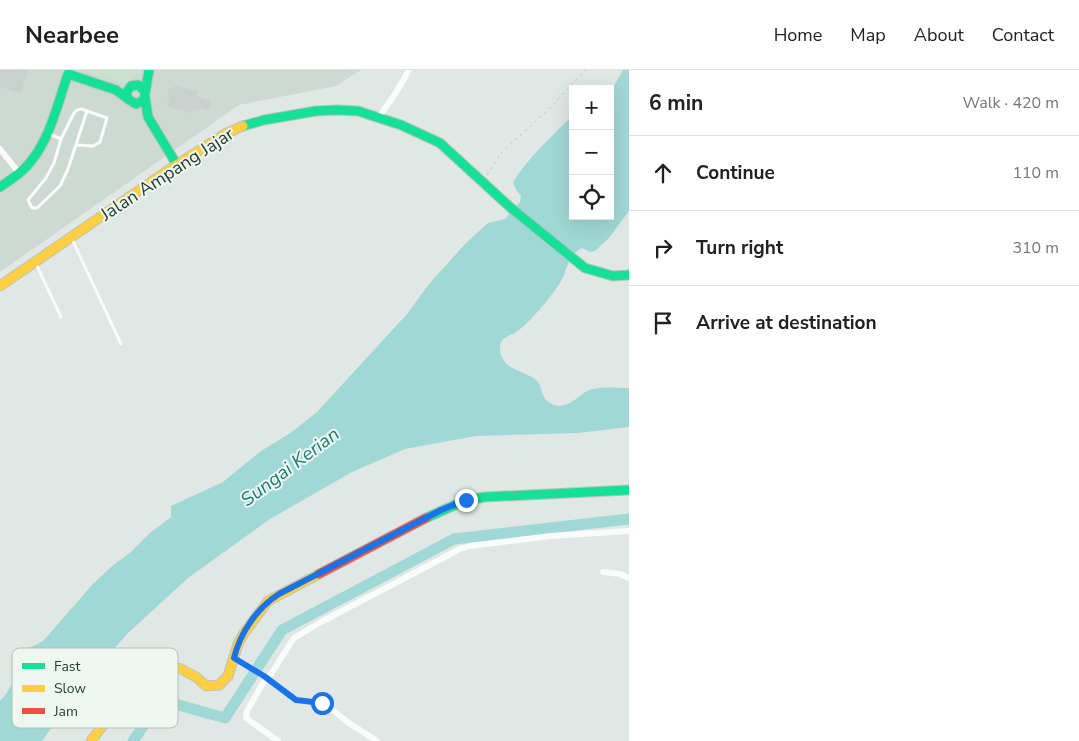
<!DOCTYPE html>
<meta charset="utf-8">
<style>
body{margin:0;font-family:"Nunito Sans",sans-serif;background:#f2f2f2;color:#202124}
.controls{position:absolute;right:15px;top:15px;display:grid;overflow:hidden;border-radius:0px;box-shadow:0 5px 20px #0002}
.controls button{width:45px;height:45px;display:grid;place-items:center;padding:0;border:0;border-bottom:1px solid #e0e0e0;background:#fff;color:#202124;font:25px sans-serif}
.stop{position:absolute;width:15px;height:15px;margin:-11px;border:4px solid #1a73e8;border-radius:50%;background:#fff}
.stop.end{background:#1a73e8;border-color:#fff;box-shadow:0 1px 5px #0008}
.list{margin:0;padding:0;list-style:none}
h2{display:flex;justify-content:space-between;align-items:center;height:65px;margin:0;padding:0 20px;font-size:21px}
h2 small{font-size:16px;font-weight:400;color:#757577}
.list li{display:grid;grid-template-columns:32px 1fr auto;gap:15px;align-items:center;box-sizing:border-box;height:75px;padding:0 20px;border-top:1px solid #e0e0e0}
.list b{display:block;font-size:19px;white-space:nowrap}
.list em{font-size:16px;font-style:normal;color:#757577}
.icon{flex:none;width:28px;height:28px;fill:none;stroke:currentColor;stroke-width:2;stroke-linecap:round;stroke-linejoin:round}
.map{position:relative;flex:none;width:629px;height:671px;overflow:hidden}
header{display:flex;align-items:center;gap:30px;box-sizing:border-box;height:70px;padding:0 25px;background:#fff;border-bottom:1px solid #e0e0e0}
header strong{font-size:24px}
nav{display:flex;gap:28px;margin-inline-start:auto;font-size:18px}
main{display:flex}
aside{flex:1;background:#fff}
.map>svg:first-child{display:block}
.built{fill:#cfd9d3}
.green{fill:#c9e1cd}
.water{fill:#a0d8d6}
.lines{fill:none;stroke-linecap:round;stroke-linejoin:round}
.river{stroke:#a0d8d6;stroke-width:11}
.building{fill:#cad0cd;stroke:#cad0cd}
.fast-casing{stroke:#bac4bf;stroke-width:11}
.slow-casing{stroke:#bac4bf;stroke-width:11}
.jam-casing{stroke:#bac4bf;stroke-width:11}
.path{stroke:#bfc7c3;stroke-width:1;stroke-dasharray:2.5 4;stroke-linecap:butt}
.lane{stroke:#fafbfb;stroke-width:3}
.street{stroke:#fafbfb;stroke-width:6}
.fast{stroke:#16e098;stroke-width:9}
.slow{stroke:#ffcf43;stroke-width:9}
.jam{stroke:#f24e42;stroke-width:9}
.route{stroke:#1a73e8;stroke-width:6}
.labels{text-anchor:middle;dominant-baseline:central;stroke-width:4;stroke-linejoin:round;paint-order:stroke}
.street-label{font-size:18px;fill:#1f3a2e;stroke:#eff7f1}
.water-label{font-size:19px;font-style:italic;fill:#197776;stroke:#eff7f1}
.key{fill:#eff7f1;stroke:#b1beb6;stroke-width:1}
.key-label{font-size:14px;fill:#1f3a2e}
</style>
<header>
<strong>Nearbee</strong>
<nav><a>Home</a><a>Map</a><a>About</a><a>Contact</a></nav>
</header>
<main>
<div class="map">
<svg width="629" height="671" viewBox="0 0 629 671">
<rect width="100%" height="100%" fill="#e1e7e4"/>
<path class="built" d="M0,0H361L336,16L239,35L0,202Z"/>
<path class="green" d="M82,0H143L126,14Z"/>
<path class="water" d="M623,0H629V141L609,168L595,181L590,182L582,178C570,184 568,194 564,205C560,215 547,231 540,239C533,247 524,257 515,263C512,265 508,265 505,268C502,270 500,273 500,277C500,302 527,300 537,311C544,319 540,330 554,335C565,339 576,329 584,323C595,315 616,318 629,318V357L578,363L476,366L405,379L352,402L270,449L188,508L128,563L85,611L42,671H0V631L6,624L18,604L28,593L25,585L26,579L38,574L44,570L92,515L112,496L131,482L150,463L171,447V436L223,412L261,381L292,362L317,342L407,244L429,214L465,174L488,153L505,149L520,132L521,126L516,120L513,112C528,88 550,68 570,48L573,47V146H610V23Z"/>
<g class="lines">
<path class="river" d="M133,671L161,630L225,648L282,560L454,469L629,449"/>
</g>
<g class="building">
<path d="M0,0H28L20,23L0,16Z"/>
<path d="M175,16L197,22L196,26L211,31L208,40L199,37L198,40L193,39L192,43L168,36L171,29L167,28L170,18L174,19Z"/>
</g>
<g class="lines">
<g class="fast-casing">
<g id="fast">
<path d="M145,21L138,15L131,16L126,23L128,29L136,34L144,30L149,0"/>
<path d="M145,27L148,47L177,95"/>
<path d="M243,56L264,50L316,41L337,40L358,41L401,55L440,73L511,138L585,198L613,206L629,205"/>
<path d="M0,117C9,111 20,104 27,96C50,71 57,35 68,4L116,20L128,29"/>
<path d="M426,448L466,430L485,427L629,420"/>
</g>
</g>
<g class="slow-casing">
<g id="slow">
<path d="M0,216L173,97L227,63L243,56"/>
<path d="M91,671L130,620L152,598L163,596L181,599L196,607L206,616L219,615L228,606L238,574L244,563L268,531L319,504"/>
</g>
</g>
<g class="jam-casing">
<path id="jam" d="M319,504L426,448"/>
</g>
<path class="path" d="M487,105L502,82L550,38L585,0"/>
<g class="lane">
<path d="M82,39L87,41L68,99L60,116L37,138H32L28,130L46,108L54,93L61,69L74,43L77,40Z"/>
<path d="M47,63L61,69"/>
<path d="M77,75L93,76L100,72L107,48L87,41"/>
<path d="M71,167L121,274"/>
<path d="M36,194L61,247"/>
</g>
<g class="street">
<path d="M379,47L397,21L409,0"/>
<path d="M0,79L19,103"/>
<path d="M603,502L620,504L629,508"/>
<path d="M234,588L264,606L296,630L319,632L326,635L349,653L377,671"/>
<path d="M278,671L246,648L247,641L263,613L271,604L294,568L321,552L460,479L470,476L551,466L629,461"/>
</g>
<use href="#fast" class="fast"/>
<use href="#slow" class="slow"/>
<use href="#jam" class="jam"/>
</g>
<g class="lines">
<path class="route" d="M322,633L296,630L264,606L234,588C240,563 257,538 279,524L441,440L466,430"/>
</g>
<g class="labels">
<g class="street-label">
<text transform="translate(167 104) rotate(-33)">Jalan Ampang Jajar</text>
</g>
<g class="water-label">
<text transform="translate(290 397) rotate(-37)">Sungai Kerian</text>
</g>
</g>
<rect x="12" y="578" width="166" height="80" rx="8" class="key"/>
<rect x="22" y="593" width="23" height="6" fill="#16e098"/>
<rect x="22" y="615" width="23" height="7" fill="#ffcf43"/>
<rect x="22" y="638" width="23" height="6" fill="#f24e42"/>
<g class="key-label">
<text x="54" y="601">Fast</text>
<text x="54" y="623">Slow</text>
<text x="54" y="646">Jam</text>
</g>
</svg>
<div class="controls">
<button>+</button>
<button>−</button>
<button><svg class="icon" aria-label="locate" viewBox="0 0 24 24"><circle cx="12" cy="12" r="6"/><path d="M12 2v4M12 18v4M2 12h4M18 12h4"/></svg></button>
</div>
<div class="stop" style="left:322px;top:633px"></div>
<div class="stop end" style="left:466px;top:430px"></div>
</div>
<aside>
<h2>6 min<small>Walk · 420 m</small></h2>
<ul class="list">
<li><svg class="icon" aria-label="ahead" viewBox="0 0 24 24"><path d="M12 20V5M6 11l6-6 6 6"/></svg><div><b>Continue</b></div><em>110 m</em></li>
<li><svg class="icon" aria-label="right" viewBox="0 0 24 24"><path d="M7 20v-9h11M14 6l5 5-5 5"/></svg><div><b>Turn right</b></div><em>310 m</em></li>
<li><svg class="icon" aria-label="arrive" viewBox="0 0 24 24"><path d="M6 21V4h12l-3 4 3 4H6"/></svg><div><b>Arrive at destination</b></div></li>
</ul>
</aside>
</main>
